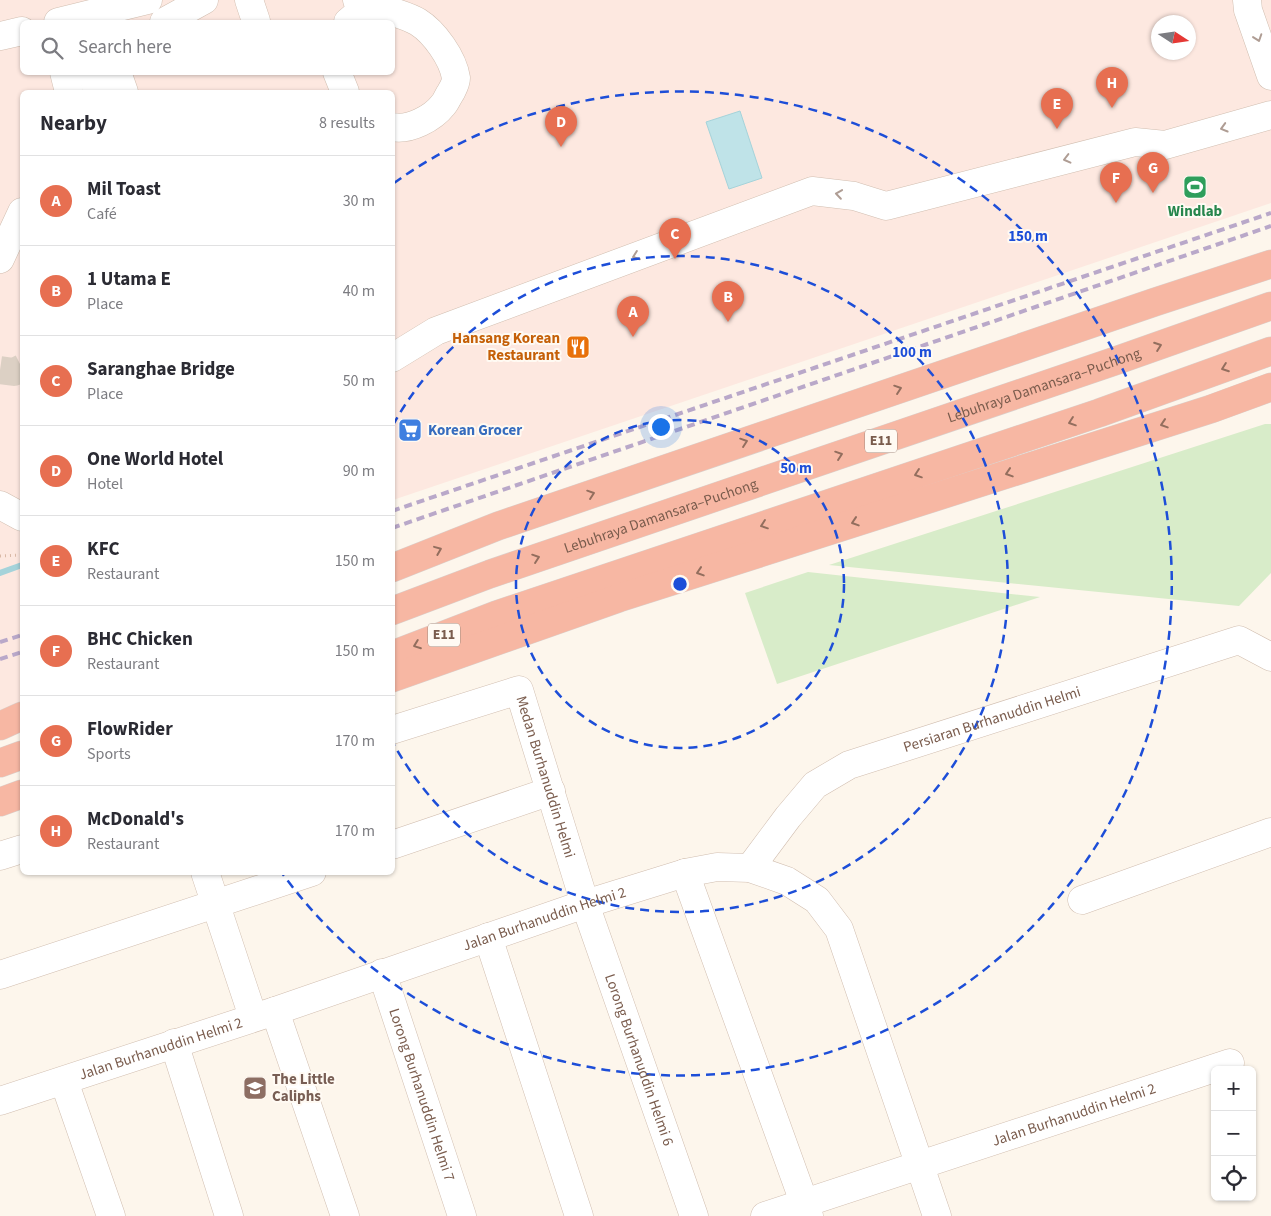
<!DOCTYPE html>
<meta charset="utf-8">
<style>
body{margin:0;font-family:"Source Sans 3",sans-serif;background:#f2f2f3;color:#2b2b33}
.controls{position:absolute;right:15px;bottom:15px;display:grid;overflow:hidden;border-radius:8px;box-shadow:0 1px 4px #0004}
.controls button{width:45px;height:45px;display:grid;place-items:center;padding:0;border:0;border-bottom:1px solid #e1e1e2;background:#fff;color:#2b2b33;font:25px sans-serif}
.compass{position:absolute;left:1151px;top:15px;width:45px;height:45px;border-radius:50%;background:#fff;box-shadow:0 1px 4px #0004;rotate:102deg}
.you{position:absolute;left:660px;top:426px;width:18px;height:18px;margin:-12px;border:4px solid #fff;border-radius:50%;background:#1a73e8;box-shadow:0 0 0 8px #1a73e833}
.badge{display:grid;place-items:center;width:32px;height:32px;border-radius:50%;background:#e76f51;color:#fff;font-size:16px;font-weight:700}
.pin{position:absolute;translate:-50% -41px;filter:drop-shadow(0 1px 2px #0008)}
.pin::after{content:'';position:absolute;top:26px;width:18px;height:15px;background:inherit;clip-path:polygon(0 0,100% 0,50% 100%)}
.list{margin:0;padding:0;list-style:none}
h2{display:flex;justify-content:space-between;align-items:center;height:65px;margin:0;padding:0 20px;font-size:21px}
h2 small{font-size:16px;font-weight:400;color:#7c7c81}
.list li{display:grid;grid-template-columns:32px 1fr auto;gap:15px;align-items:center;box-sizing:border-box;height:90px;padding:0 20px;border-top:1px solid #e1e1e2}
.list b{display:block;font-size:19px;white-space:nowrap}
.list p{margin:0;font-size:16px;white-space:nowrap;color:#7c7c81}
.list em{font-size:16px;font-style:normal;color:#7c7c81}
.icon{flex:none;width:28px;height:28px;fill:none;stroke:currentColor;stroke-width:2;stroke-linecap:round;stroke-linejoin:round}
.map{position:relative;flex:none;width:1271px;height:1216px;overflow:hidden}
.search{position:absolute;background:#fff;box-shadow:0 1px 4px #0004;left:20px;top:20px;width:375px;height:55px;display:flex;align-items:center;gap:12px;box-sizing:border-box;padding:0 18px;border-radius:8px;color:#7c7c81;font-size:19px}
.panel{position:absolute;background:#fff;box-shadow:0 1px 4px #0004;left:20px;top:90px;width:375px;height:785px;border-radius:8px}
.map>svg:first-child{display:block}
.commercial{fill:#fde8e0;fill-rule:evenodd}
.green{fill:#d8ecc9}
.water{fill:#bfe3e8;stroke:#a5d3da}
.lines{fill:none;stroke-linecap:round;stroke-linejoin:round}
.stream{stroke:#a5d3da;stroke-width:6}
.minor-tunnel{stroke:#dcd0c4;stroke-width:28;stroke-dasharray:28 14;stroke-linecap:butt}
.minor-casing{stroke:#d1beb0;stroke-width:29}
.highway-casing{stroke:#dad1cd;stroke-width:29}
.path{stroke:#d9b8a5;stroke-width:3;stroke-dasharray:1 4;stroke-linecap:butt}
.minor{stroke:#fff;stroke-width:28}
.highway{stroke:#f7b7a3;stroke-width:28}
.rail{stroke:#b9a8c9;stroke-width:4;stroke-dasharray:8 5;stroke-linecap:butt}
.oneway{stroke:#af9d94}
.oneway2{stroke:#936e5e}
.ring{fill:none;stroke:#1d4ed8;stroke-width:2.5;stroke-dasharray:9 6}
.labels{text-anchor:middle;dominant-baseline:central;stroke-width:4;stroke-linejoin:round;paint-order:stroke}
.shield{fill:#fffaf3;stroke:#a28b7f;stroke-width:1}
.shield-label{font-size:14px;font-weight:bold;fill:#7a5c4d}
.leisure-label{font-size:15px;font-weight:bold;fill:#27864d;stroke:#fffaf3}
.food-label{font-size:15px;font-weight:bold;fill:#c56008;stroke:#fffaf3;text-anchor:end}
.street-label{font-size:15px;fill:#7a5c4d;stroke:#fffaf3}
.shop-label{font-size:15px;font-weight:bold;fill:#366cbe;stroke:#fffaf3;text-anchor:start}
.education-label{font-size:15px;font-weight:bold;fill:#785e54;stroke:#fffaf3;text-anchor:start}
.centre{fill:#1d4ed8;stroke:#fffaf3;stroke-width:2.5}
.ring-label{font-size:15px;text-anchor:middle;font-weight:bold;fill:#1d4ed8;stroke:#fffaf3;stroke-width:4;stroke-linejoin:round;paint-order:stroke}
</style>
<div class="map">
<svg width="1271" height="1216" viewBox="0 0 1271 1216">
<rect width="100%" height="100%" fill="#fdf6ec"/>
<path class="commercial" d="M0,0H1271V203L393,500L392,92H22V720L0,728ZM22,22H392V72H22ZM1158,22H1188V52H1158Z"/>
<g class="green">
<path d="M1265,424H1271V573L1239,606L829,565Z"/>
<path d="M808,572L1040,597L777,684L745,593Z"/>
</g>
<path class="water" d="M740,111L762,178L729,189L706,122Z"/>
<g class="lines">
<path class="stream" d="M0,573L22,565"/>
<path class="minor-tunnel" d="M0,370L14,372L22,368"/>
<g class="minor-casing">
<g id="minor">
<path d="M249,0L256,21"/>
<path d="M368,0L371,7C382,8 408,16 418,22C434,32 453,58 456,78C456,83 453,88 451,92C448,96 446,102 443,105C433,118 409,131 392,127"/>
<path d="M1247,0L1248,10L1271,76"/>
<path d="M58,22L148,0"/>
<path d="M164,22L204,0"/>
<path d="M348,22L361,11L357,0"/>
<path d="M0,36L22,31"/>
<path d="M64,72L69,92"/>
<path d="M91,72L98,92"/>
<path d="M117,72L124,92"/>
<path d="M337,72L345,92"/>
<path d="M0,259L22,212"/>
<path d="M392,358L436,331L812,191L854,196L886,206L1135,142L1165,145L1271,115"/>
<path d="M0,505L22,517"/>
<path id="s1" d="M392,730L519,690L585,904L694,1216"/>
<path d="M392,845L551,791"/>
<path d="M0,856L22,849"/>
<path id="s2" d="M750,868L788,817L815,785L849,765L1239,640L1271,657"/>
<path d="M205,872L253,1017"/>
<path d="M685,873L809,1216"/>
<path d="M1082,900L1271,832"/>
<path d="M488,937L579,1216"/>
<path id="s3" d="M382,973L462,1216"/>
<path d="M0,975L312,872"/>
<path d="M275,1011L345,1216"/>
<path d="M174,1043L229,1216"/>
<path d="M64,1081L111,1216"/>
<path id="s4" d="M0,1101L275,1011L585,904L685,873L717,867L750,868L787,881L817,900L839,929L937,1216"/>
<path id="s5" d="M765,1216L1230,1063"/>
</g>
</g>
<g class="highway-casing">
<g id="highway">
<path d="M392,568L498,526L1155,302L1271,264"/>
<path id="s6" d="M392,611L490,574L1115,361L1271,306"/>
<path d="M392,655L496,615L1099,413L1271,351"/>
<path d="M392,678L619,598L1211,409L1271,387"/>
<path d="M0,726L22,716"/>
<path d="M0,763L22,755"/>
<path d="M0,802L22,794"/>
</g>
</g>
<path class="path" d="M0,556L22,555"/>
<use href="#minor" class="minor"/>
<use href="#highway" class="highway"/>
<g class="rail">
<path d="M392,511L1271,213"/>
<path d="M392,528L1271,226"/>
<path d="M0,642L22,635"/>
<path d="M0,659L22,652"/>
</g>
</g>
<defs><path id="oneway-chevron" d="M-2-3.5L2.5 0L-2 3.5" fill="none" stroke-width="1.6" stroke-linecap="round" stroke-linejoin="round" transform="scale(1.25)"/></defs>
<g class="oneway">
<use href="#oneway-chevron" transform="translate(1258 38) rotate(71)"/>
<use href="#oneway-chevron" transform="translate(1224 128) rotate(164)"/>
<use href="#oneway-chevron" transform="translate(1067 159) rotate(166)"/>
<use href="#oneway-chevron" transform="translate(839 194) rotate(-172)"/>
<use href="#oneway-chevron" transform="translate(636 256) rotate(160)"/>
</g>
<g class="oneway2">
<use href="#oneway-chevron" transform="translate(1158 346) rotate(-20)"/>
<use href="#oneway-chevron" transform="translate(1225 368) rotate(160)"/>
<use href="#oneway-chevron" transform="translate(898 389) rotate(-19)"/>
<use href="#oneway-chevron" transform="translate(1072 422) rotate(161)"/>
<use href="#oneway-chevron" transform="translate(1164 424) rotate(162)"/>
<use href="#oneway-chevron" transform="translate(744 442) rotate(-19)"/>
<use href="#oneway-chevron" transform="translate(839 455) rotate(-19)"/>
<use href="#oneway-chevron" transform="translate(1009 473) rotate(162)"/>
<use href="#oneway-chevron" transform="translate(918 474) rotate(161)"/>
<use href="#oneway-chevron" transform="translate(591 494) rotate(-19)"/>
<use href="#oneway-chevron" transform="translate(855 522) rotate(162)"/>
<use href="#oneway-chevron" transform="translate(764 525) rotate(161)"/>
<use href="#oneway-chevron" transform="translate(438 550) rotate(-22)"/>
<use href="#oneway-chevron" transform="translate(536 558) rotate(-19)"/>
<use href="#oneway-chevron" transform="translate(700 572) rotate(162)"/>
<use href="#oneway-chevron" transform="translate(417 645) rotate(159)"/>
</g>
<g class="ring">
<circle cx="680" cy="584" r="164"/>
<path d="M393 425A328 328 0 1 1 393 743"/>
<path d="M394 183A492 492 0 1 1 282 873"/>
</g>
<defs>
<g id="stadium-square" transform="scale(1.25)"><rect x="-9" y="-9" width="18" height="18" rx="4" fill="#2e9e5b" stroke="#fffaf3"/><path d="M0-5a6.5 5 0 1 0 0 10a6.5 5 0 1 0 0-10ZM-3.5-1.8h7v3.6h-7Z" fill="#fff"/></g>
<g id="restaurant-square" transform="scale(1.25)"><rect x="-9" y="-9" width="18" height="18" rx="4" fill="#e8710a" stroke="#fffaf3"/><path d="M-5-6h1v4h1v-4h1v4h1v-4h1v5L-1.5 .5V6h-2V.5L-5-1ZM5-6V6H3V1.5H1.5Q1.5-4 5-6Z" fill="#fff"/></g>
<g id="supermarket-square" transform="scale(1.25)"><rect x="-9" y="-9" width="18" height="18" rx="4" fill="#3f7fe0" stroke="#fffaf3"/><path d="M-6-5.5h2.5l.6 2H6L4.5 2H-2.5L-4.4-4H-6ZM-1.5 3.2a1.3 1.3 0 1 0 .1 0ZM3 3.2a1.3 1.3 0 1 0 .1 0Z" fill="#fff"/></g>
<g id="school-square" transform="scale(1.25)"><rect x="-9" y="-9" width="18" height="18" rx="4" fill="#8d6e63" stroke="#fffaf3"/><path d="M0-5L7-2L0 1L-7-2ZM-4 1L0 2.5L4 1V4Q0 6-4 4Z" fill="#fff"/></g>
</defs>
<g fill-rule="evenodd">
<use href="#stadium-square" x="1195" y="187"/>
<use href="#restaurant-square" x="578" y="347"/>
<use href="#supermarket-square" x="410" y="430"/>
<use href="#school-square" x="255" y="1088"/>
</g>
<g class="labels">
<g class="shield">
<rect x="865" y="429.5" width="32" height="23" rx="4"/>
<rect x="428" y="623.5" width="32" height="23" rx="4"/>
</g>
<g class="shield-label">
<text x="881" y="441">E11</text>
<text x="444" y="635">E11</text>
</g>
<g class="leisure-label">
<text x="1195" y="211">Windlab</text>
</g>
<g class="food-label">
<text x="560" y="338">Hansang Korean<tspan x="560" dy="17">Restaurant</tspan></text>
</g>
<g class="street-label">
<text stroke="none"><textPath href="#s6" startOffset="690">Lebuhraya Damansara–Puchong</textPath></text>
<text stroke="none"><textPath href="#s6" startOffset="285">Lebuhraya Damansara–Puchong</textPath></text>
<text stroke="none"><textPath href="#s2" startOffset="295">Persiaran Burhanuddin Helmi</textPath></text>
<text stroke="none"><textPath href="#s1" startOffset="224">Medan Burhanuddin Helmi</textPath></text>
<text stroke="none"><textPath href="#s4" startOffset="574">Jalan Burhanuddin Helmi 2</textPath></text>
<text stroke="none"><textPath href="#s4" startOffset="169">Jalan Burhanuddin Helmi 2</textPath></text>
<text stroke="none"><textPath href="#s1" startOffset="522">Lorong Burhanuddin Helmi 6</textPath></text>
<text stroke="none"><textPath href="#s3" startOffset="128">Lorong Burhanuddin Helmi 7</textPath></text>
<text stroke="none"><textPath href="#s5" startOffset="325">Jalan Burhanuddin Helmi 2</textPath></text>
</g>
<g class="shop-label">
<text x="428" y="430">Korean Grocer</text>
</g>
<g class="education-label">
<text x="272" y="1079">The Little<tspan x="272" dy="17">Caliphs</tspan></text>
</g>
</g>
<circle cx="680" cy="584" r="8" class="centre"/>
<g class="ring-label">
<text x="1028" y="241">150 m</text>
<text x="912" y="357">100 m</text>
<text x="796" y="473">50 m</text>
</g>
</svg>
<div class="controls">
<button>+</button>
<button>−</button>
<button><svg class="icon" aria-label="locate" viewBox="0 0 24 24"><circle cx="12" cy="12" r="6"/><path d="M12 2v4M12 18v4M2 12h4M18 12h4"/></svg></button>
</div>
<svg class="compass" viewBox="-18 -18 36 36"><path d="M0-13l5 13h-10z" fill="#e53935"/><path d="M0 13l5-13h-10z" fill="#7c7c81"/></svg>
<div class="you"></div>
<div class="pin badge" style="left:633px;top:337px">A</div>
<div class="pin badge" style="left:728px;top:322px">B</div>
<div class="pin badge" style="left:675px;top:259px">C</div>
<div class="pin badge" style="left:561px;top:147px">D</div>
<div class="pin badge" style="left:1057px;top:129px">E</div>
<div class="pin badge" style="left:1116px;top:203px">F</div>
<div class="pin badge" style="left:1153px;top:193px">G</div>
<div class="pin badge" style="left:1112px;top:108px">H</div>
<div class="search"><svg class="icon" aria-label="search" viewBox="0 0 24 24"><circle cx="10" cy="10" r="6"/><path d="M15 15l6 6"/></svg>Search here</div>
<section class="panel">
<h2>Nearby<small>8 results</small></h2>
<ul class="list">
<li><span class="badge">A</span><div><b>Mil Toast</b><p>Café</p></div><em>30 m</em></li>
<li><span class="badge">B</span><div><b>1 Utama E</b><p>Place</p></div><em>40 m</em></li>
<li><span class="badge">C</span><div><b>Saranghae Bridge</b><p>Place</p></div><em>50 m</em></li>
<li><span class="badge">D</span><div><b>One World Hotel</b><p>Hotel</p></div><em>90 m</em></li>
<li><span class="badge">E</span><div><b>KFC</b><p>Restaurant</p></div><em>150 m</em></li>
<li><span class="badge">F</span><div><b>BHC Chicken</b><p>Restaurant</p></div><em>150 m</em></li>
<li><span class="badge">G</span><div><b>FlowRider</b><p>Sports</p></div><em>170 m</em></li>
<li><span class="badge">H</span><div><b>McDonald's</b><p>Restaurant</p></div><em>170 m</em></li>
</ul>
</section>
</div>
